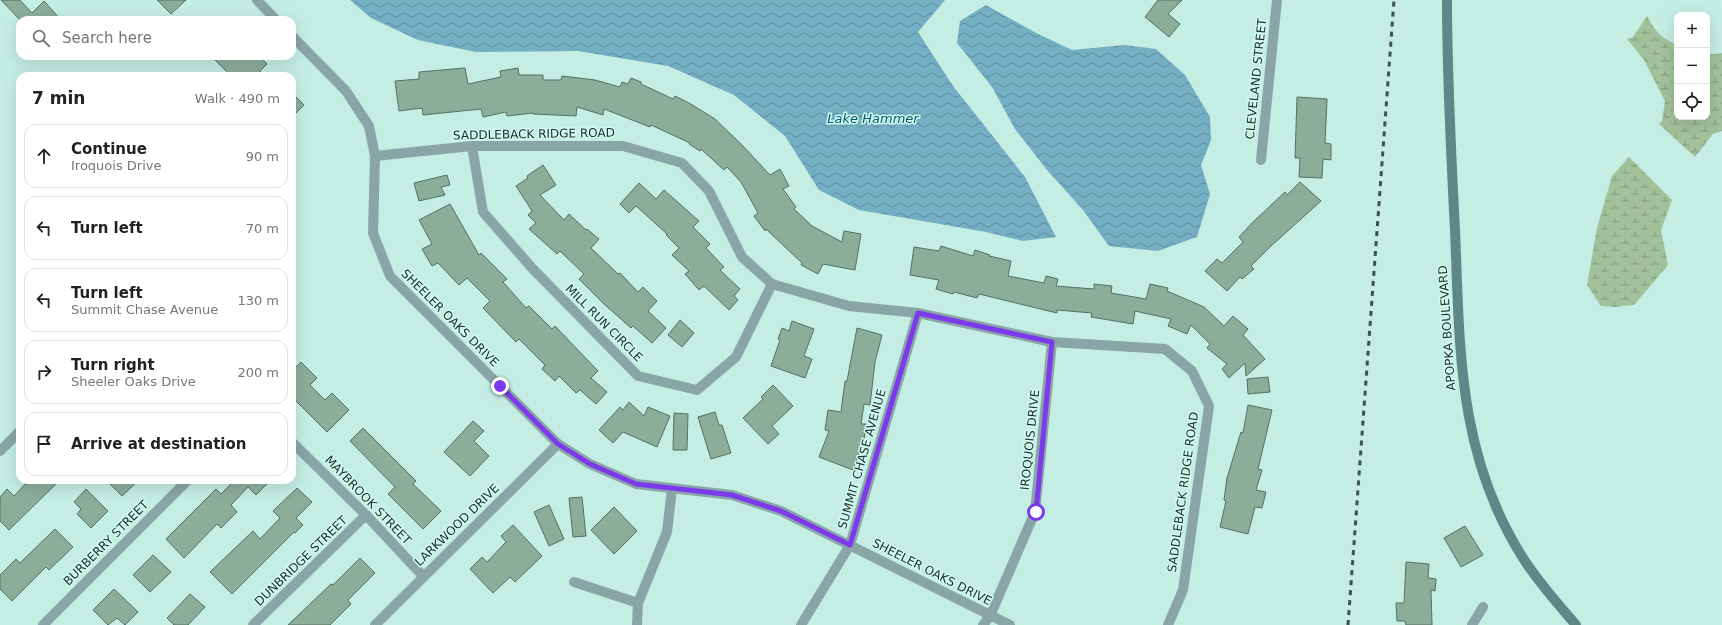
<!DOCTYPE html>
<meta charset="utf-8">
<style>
body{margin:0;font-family:"DejaVu Sans",sans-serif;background:#f2f2f2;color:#222}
.controls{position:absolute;right:12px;top:12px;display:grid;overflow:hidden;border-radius:8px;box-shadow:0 4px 16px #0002}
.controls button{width:36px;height:36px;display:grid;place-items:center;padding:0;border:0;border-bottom:1px solid #e0e0e0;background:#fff;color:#222;font:20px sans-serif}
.stop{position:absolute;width:12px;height:12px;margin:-9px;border:3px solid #7c3aed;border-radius:50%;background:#fff}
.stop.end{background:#7c3aed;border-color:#fff;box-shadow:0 1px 4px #0008}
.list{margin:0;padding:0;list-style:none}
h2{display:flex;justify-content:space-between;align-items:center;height:52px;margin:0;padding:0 16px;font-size:17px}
h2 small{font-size:13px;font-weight:400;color:#767676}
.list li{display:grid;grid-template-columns:26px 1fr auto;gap:12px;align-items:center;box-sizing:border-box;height:64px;margin:0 8px 8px;padding:0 8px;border:1px solid #e0e0e0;border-radius:12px}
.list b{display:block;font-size:15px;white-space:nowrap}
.list p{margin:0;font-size:13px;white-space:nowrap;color:#767676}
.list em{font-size:13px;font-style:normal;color:#767676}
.icon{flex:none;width:22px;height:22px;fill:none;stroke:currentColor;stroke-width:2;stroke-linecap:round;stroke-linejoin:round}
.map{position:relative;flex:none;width:1722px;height:625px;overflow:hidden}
.search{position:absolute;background:#fff;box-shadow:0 4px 16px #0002;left:16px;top:16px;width:280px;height:44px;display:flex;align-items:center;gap:10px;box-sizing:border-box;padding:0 14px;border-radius:12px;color:#767676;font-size:15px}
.panel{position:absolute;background:#fff;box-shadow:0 4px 16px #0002;left:16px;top:72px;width:280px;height:412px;border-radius:12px}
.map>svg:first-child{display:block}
.wetland{fill:url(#wetland-marsh)}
.water{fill:url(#water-waves)}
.building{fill:#8dad9b;stroke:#537160}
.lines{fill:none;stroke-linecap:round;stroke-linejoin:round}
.street{stroke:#8aa5a7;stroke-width:10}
.secondary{stroke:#5e878a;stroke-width:10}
.rail{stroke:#3d514d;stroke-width:3;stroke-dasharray:5 5;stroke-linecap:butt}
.route{stroke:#7c3aed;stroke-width:5}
.labels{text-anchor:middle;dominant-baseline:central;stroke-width:3;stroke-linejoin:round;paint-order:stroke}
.street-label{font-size:12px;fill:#21312e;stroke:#d1faf1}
.water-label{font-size:13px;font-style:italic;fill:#04586e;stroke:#d1faf1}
</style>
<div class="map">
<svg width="1722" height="625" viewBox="0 0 1722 625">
<defs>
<pattern id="wetland-marsh" width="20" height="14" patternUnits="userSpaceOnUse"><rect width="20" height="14" fill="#a2c19b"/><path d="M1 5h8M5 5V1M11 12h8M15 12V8" fill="none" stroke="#849d7f"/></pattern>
<pattern id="water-waves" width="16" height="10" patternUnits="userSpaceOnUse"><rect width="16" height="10" fill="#74aec3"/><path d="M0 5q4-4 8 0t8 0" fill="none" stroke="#5f8e9f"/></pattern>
</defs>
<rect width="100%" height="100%" fill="#c4ede4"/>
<g class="wetland">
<path d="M1647,16C1656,32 1660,37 1677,45V117H1707V54H1715L1722,53V131L1713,134L1695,157L1659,124L1662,121L1665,101L1644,60L1627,39L1633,37Z"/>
<path d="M1629,157L1672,200L1661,230L1668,265L1634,305L1615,307L1601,306L1587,285L1597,228L1612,176Z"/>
</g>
<g class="water">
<path d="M350,0H945L918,32L953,86L1025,177L1056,237L1023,241L986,232L859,210L819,190L785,136L734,95L668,66L578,51L476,52L418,40L371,18Z"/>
<path d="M986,5L1036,33L1072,50L1124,45L1156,49L1185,75L1210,117L1211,140L1201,165L1210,194L1197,237L1158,251L1109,246L1083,210L1047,170L1015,129L992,87L957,43L960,21Z"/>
</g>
<g class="building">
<path d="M1,0H20L32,13L44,1L61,20H20Z"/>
<path d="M157,0H186L171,14Z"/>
<path d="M1158,0H1182L1168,14L1180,24L1169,37L1145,17Z"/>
<path d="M211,56H259L267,64L260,71L265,76H231Z"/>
<path d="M465,68L468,84L501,77L500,71L518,68L519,75H543V80H561L562,76L595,80L620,87L622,82L628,84L631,78L641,82V84L673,99L675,96L689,103L715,119L742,145L770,175L780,169L789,186L783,189L796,207L794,209L812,226L842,242L844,231L861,234L855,270L823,264L818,274L801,265L802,263L766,229L765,231L754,216L758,213L741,182L727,167L724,170L701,149L700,151L689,144L690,143L651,125L650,127L604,109L603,115L577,107L576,116L533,114V113L507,116L506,112L483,117L481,109L423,115L422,108L399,111L395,81L419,79V72Z"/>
<path d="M292,93L304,105L292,117Z"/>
<path d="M1297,97L1327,99L1325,143L1331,144V160L1323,159L1322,178L1299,177L1300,158H1295Z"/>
<path d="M543,165L556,185L540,195L564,220L569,214L586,230L587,229L599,239L591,248L618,274L620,273L638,292L643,287L657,301L648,311L666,328L652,343L633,326L631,328L604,304L579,279L584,274L560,251L557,254L529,229L536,223L528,215L532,211L516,186L528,178L527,176Z"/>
<path d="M447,175L450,185L441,187L445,195L419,201L414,183Z"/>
<path d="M1300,182L1321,201L1271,246L1251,266L1254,269L1242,279L1240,277L1227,291L1205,271L1217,259L1222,263L1243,242L1239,237L1253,222L1285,192L1287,195Z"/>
<path d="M639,183L656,199L664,190L699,221L693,227L710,244L706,248L724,267L720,270L740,289L734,296L738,300L729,310L704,286L699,290L685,274L689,271L672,255L679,248L666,235L667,234L636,206L629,213L620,204Z"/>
<path d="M450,204L479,255L481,253L507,279L503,282L526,308L529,306L552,329L555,326L598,371L591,378L607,392L596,404L580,390L576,393L559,376L555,381L542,369L545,365L519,339L516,342L483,308L490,301L467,278L459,285L438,263L432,266L422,249L432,244L419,220Z"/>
<path d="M941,246L973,256L975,250L990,255L989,256L1011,261L1008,276L1044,283L1046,276L1058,279L1056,286L1094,289V284L1112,286L1111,293L1146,299L1150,284L1168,288L1167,291L1204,307L1224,326L1233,316L1248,329L1243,335L1265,359L1246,376L1245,363L1229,378L1222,369L1227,364L1207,348L1210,344L1191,325L1187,334L1168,326L1171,319L1135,311L1133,324L1091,317L1092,313L1057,310V313L979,294L977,298L954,292L953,294L936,289L939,280L910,275L914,247L939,251Z"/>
<path d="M680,320L694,333L682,347L668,335Z"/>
<path d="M792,321L814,329L804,356L812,359L805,378L771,366L780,340L778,339L782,328L789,331Z"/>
<path d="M857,328L882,335L875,362L870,405L864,404L861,424H866L864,440L853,470L819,457L829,431L825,430L828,410L841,412L845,381H847Z"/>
<path d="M301,362L317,378L310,385L325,400L332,393L349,410L327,432L292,397V371Z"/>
<path d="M1268,377L1270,392L1248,394L1247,379Z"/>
<path d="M773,385L793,406L772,426L779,434L768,444L743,418L763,399L761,397Z"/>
<path d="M629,402L644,416L648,407L670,416L657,447L623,432L613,443L599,430L620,407L623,410Z"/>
<path d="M1248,405L1272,410L1258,469L1262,470L1256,490L1266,492L1262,508L1255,507L1248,534L1220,527L1226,501L1224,500L1227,478L1241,432L1243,433Z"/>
<path d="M715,412L719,425H722L731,453L711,459L698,417Z"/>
<path d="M674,413L688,414L687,450H673Z"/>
<path d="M473,421L484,431L474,441L489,456L470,476L444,452Z"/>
<path d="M363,428L416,481L413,484L441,511L423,529L388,494L395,487L350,441Z"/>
<path d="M29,480H60L9,530L0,521V497L7,489L14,496Z"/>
<path d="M106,480H139L122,496Z"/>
<path d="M235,480H271L256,495L248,487L231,505L237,512L221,528L217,524L184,558L166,539L216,489L221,494Z"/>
<path d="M297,488L312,502L296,518L303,525L295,533L294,532L232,594L210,572L253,531L260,539L280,518L273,511Z"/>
<path d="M86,489L108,511L91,528L77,514L81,509L74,502Z"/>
<path d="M582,497L586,536L573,537L569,498Z"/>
<path d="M549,505L564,539L549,546L534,512Z"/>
<path d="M614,507L637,531L614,554L591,530Z"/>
<path d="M513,525L542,556L515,582L510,577L493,593L470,569L482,557L487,562L506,542L501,536Z"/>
<path d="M1465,526L1483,555L1461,567L1444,538Z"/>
<path d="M55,529L73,547L49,570L46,567L12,601L0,589V575L16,559L20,563Z"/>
<path d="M153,555L171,572L150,592L133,575Z"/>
<path d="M360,558L375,573L348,600L351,604L330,625H288L331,584L333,585Z"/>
<path d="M1406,562L1429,564L1428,578L1436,579L1435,591L1431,590L1432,625H1406L1405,621H1397L1396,603H1404Z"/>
<path d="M114,589L138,612L125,625L117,618L108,625L93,610Z"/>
<path d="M190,594L205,607L188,625H174L167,618Z"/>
</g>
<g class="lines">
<g class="street">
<path d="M257,0L276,20"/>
<path d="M292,36L346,91L369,126L375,156L373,233L390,276L558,444L590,464L636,484L732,495L781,511L1010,625"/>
<path d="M472,146L483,212L532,268L638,376L697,390L736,357L772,284"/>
<path d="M375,156L472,146H623L682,163L709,191L742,257L772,284L849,306L918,313L1052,342L1165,349L1192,371L1209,406L1183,590L1168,625"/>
<path d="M1261,160L1277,0"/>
<path d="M292,442L366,515L423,576"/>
<path d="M0,451L20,431"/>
<path d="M574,582L638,603"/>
<path d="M43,625L188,480"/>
<path d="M253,625L366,515"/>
<path d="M375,625L558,444"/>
<path d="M637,625L638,603L667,532L672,489"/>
<path d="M801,625L850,545L918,313"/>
<path d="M983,625L990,616L1035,512L1052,342"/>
<path d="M1472,625L1483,607"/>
</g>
<path class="secondary" d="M1447,0C1447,77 1451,154 1455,230C1460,348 1457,454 1523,558C1538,582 1557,603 1576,625"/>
<path class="rail" d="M1348,625L1394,0"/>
</g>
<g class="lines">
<path class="route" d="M500,386L558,444L590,464L636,484L732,495L781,511L850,545L918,313L1052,342L1036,512"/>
</g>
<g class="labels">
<g class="street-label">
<text transform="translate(1256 79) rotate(-84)">CLEVELAND STREET</text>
<text transform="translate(534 134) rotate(-1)">SADDLEBACK RIDGE ROAD</text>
<text transform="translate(450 318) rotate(45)">SHEELER OAKS DRIVE</text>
<text transform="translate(604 323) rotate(45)">MILL RUN CIRCLE</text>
<text transform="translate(1447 328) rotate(-94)">APOPKA BOULEVARD</text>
<text transform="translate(1030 440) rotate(-84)">IROQUOIS DRIVE</text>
<text transform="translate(862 459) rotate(-74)">SUMMIT CHASE AVENUE</text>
<text transform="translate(1183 492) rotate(-82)">SADDLEBACK RIDGE ROAD</text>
<text transform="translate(368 500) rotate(46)">MAYBROOK STREET</text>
<text transform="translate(457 525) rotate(-44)">LARKWOOD DRIVE</text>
<text transform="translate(106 543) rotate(-45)">BURBERRY STREET</text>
<text transform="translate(301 561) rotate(-44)">DUNBRIDGE STREET</text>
<text transform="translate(932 572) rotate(27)">SHEELER OAKS DRIVE</text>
</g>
<g class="water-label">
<text x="873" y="118">Lake Hammer</text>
</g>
</g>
</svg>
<div class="controls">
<button>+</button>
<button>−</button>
<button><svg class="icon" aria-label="locate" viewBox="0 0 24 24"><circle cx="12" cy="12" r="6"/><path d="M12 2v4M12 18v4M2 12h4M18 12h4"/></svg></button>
</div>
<div class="stop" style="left:1036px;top:512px"></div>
<div class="stop end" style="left:500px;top:386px"></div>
<div class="search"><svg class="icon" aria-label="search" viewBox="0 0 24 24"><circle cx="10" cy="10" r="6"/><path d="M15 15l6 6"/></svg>Search here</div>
<section class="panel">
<h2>7 min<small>Walk · 490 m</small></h2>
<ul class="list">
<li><svg class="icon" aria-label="ahead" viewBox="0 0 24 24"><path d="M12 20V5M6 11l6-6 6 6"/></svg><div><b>Continue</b><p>Iroquois Drive</p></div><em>90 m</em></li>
<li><svg class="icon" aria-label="left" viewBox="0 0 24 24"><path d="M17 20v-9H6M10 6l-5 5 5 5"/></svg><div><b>Turn left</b></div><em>70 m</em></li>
<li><svg class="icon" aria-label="left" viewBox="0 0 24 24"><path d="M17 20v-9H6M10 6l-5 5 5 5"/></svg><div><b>Turn left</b><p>Summit Chase Avenue</p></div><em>130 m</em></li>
<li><svg class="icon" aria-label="right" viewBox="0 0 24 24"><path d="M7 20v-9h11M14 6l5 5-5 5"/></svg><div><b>Turn right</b><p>Sheeler Oaks Drive</p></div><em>200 m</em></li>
<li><svg class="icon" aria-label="arrive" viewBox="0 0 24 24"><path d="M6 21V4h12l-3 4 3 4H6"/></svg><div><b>Arrive at destination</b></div></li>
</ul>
</section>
</div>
